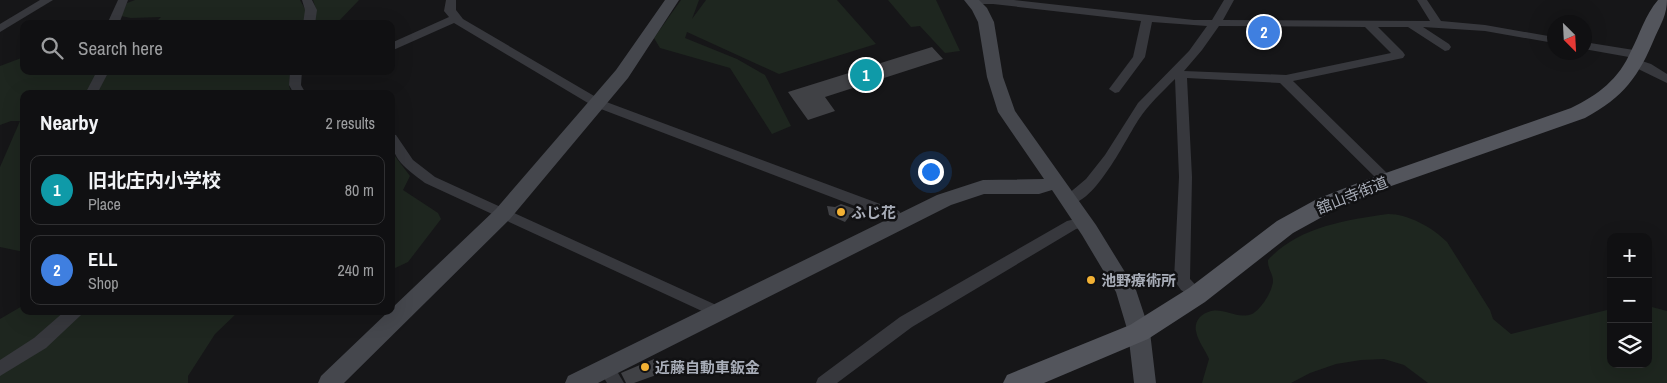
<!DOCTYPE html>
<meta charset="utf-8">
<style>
body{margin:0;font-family:"Archivo Narrow","Noto Sans JP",sans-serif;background:#19191b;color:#f1f3f6}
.controls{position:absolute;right:15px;bottom:15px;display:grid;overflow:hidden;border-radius:10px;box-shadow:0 5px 20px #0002}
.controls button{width:45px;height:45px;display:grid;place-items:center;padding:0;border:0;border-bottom:1px solid #303032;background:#101012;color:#f1f3f6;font:25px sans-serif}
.compass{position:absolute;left:1547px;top:15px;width:45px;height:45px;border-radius:50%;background:#101012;box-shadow:0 5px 20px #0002;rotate:156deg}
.you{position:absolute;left:930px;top:171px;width:18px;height:18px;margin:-12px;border:4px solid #fff;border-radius:50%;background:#1a73e8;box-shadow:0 0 0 8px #1a73e833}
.badge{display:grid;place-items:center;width:32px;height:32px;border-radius:50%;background:#1a73e8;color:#fff;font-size:16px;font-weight:700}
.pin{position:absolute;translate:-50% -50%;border:2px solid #fff;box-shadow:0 1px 5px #0006}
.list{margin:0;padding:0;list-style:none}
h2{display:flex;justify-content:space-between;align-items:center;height:65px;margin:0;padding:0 20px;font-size:21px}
h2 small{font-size:16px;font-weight:400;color:#9c9d9f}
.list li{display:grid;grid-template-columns:32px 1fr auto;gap:15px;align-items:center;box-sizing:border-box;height:70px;margin:0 10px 10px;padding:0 10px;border:1px solid #303032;border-radius:10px}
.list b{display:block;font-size:19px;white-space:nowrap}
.list p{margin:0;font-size:16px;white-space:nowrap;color:#9c9d9f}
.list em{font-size:16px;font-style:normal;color:#9c9d9f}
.icon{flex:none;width:28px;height:28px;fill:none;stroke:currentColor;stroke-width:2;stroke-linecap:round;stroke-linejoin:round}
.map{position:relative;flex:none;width:1667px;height:383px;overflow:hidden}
.search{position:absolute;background:#101012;box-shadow:0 5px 20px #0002;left:20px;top:20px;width:375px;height:55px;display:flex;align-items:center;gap:12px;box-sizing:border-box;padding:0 18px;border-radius:10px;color:#9c9d9f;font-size:19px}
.panel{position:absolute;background:#101012;box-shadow:0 5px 20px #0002;left:20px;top:90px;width:375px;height:225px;border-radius:10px}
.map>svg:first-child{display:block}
.green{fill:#1e261f}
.building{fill:#404145}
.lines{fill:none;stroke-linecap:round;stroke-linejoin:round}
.street{fill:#37383d;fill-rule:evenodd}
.secondary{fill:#45474d;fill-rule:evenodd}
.primary{fill:#53555c;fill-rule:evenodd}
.poi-dot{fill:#f2b134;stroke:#111113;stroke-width:2}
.labels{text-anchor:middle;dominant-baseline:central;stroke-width:5;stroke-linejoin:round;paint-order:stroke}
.street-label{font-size:15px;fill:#a8adb8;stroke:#111113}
.poi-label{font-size:15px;font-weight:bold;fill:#a8adb8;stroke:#111113;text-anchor:start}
</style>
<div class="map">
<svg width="1667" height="383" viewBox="0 0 1667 383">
<rect width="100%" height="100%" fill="#161618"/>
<g class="green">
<path d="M135,0H300L306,11L303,24H154L161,17L131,18L121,16L127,3Z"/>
<path d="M313,0H359L336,24H314L316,9Z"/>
<path d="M681,0H699L692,19L706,0H837L876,44L779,74L687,32L685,38L737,59L765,75L791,126L772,134L730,68L660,48L654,38Z"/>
<path d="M888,0H936L960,51L945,53L920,26L911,27Z"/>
<path d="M24,57V71H290L289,86L292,94H24V252L0,247V167L20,121H11L0,125V66Z"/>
<path d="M391,151L410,176L403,190L438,213L441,219L408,262L393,269H391Z"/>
<path d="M1388,214C1408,214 1432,227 1447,242L1490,310L1493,319L1511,334L1611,309V364H1648V306L1667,311V383H1428L1404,365L1384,359L1361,360L1336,364L1310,373L1291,383H1202L1209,359C1205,349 1198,342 1196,331C1195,327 1196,321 1200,317C1219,301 1233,321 1252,314C1260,310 1270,295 1272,286C1276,276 1267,270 1268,260C1298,227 1346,220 1388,214Z"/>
<path d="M24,305V311H239L215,334L188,376V383H0V319Z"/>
</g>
<g class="building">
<path d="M932,47L943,59L825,97L835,111L808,120L788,92Z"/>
<path d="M841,204L855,209L845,222L829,215L827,206L835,207Z"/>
<path d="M654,359L659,374L634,383H626L621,373Z"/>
</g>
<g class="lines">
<g class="street">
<path d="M40,0H53L0,32V24Z"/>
<path d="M118,0H128L119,24H107Z"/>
<path d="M302,0H312L317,10L315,24H303L305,10Z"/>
<path d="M446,0H456V10L463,19L601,100L899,211L907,222L905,226C897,228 894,225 889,219L593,106L454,23L391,51V43L449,17L444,11Z"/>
<path d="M969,0H1014L1194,20H1212L1224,0H1234L1223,20L1430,21L1417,0H1427L1441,21L1485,25L1554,37V43L1485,31L1423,27L1449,44L1451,47L1449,50L1445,51L1408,27H1378L1403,52L1405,55L1403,58L1293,81L1391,177L1393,180L1391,183H1381L1280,83L1187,78L1192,177L1190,279L1205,295L1202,299L1197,301L1181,290L1174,280L1179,177L1175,79C1162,92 1149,104 1139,119C1126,138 1092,212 1063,204L1061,200L1086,179L1105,155L1138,103L1189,51L1207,26L1152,22L1145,57L1119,92L1115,93L1109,89L1133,57L1141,21L993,4H969ZM1219,26L1365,27L1391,53L1286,75L1184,71L1202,50Z"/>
<path d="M1584,42L1640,51L1646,55L1640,59L1584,49Z"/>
<path d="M1636,59L1651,64L1667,74V83L1632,66L1630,63L1632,60Z"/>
<path d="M97,71H109L97,94H85Z"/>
<path d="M290,71H302L301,85L306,94H294L289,85Z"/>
<path d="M391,134L396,135L413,160L435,177L714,304L722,315L720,319C711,322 708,319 704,312L425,183C406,168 391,160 391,134Z"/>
<path d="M1084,217L1089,218L1091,222L1089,226L1076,229L912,327L837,383H816L818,378L900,317L1067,221Z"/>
<path d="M65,311H84L81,315L46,348L0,376V360L34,338Z"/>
<path d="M606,361L612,363L624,383H607L598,368L600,363Z"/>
</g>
<g class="secondary">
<path d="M665,0H679L628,78L510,219L344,383H318L321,376L389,311H391V309L496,209L616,70Z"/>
<path d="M964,0H979L987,8L994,22L1003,77L1015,111L1096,225L1136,290L1150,332L1156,383H1134L1128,332L1116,292L1082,235L1052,190L1039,194H984L951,205L598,383H565L568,376L937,195L983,180L1044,179L998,112L987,77L978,22L972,10Z"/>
</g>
<path class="primary" d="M1658,0H1667C1667,14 1661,24 1655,37C1639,76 1624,97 1585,118L1377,191L1333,211L1293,233L1205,302L1148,339L1044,383H1003L1007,375L1130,325L1189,288L1277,221L1317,199L1363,181L1571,108C1598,95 1619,79 1631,51C1640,34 1645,15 1658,0Z"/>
</g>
<g class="poi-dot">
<circle cx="841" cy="212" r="5"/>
<circle cx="1091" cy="280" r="5"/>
<circle cx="645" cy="367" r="5"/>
</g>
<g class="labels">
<g class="street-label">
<text transform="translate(1352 195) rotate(-22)">舘山寺街道</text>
</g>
<g class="poi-label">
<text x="851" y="212">ふじ花</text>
<text x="1101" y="280">池野療術所</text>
<text x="655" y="367">近藤自動車鈑金</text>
</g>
</g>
</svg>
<div class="controls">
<button>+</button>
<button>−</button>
<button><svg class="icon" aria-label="layers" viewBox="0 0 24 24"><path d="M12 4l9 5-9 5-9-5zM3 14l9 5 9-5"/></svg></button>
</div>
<svg class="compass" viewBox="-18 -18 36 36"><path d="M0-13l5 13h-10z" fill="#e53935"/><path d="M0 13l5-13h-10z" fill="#9c9d9f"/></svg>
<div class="you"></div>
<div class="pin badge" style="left:866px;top:75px;background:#0f9aa8">1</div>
<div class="pin badge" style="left:1264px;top:32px;background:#3f7fe0">2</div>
<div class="search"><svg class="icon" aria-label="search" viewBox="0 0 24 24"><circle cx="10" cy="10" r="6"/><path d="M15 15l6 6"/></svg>Search here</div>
<section class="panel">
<h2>Nearby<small>2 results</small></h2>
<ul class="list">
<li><span class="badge" style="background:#0f9aa8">1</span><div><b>旧北庄内小学校</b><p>Place</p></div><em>80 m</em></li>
<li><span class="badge" style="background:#3f7fe0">2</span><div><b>ELL</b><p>Shop</p></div><em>240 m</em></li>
</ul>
</section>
</div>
